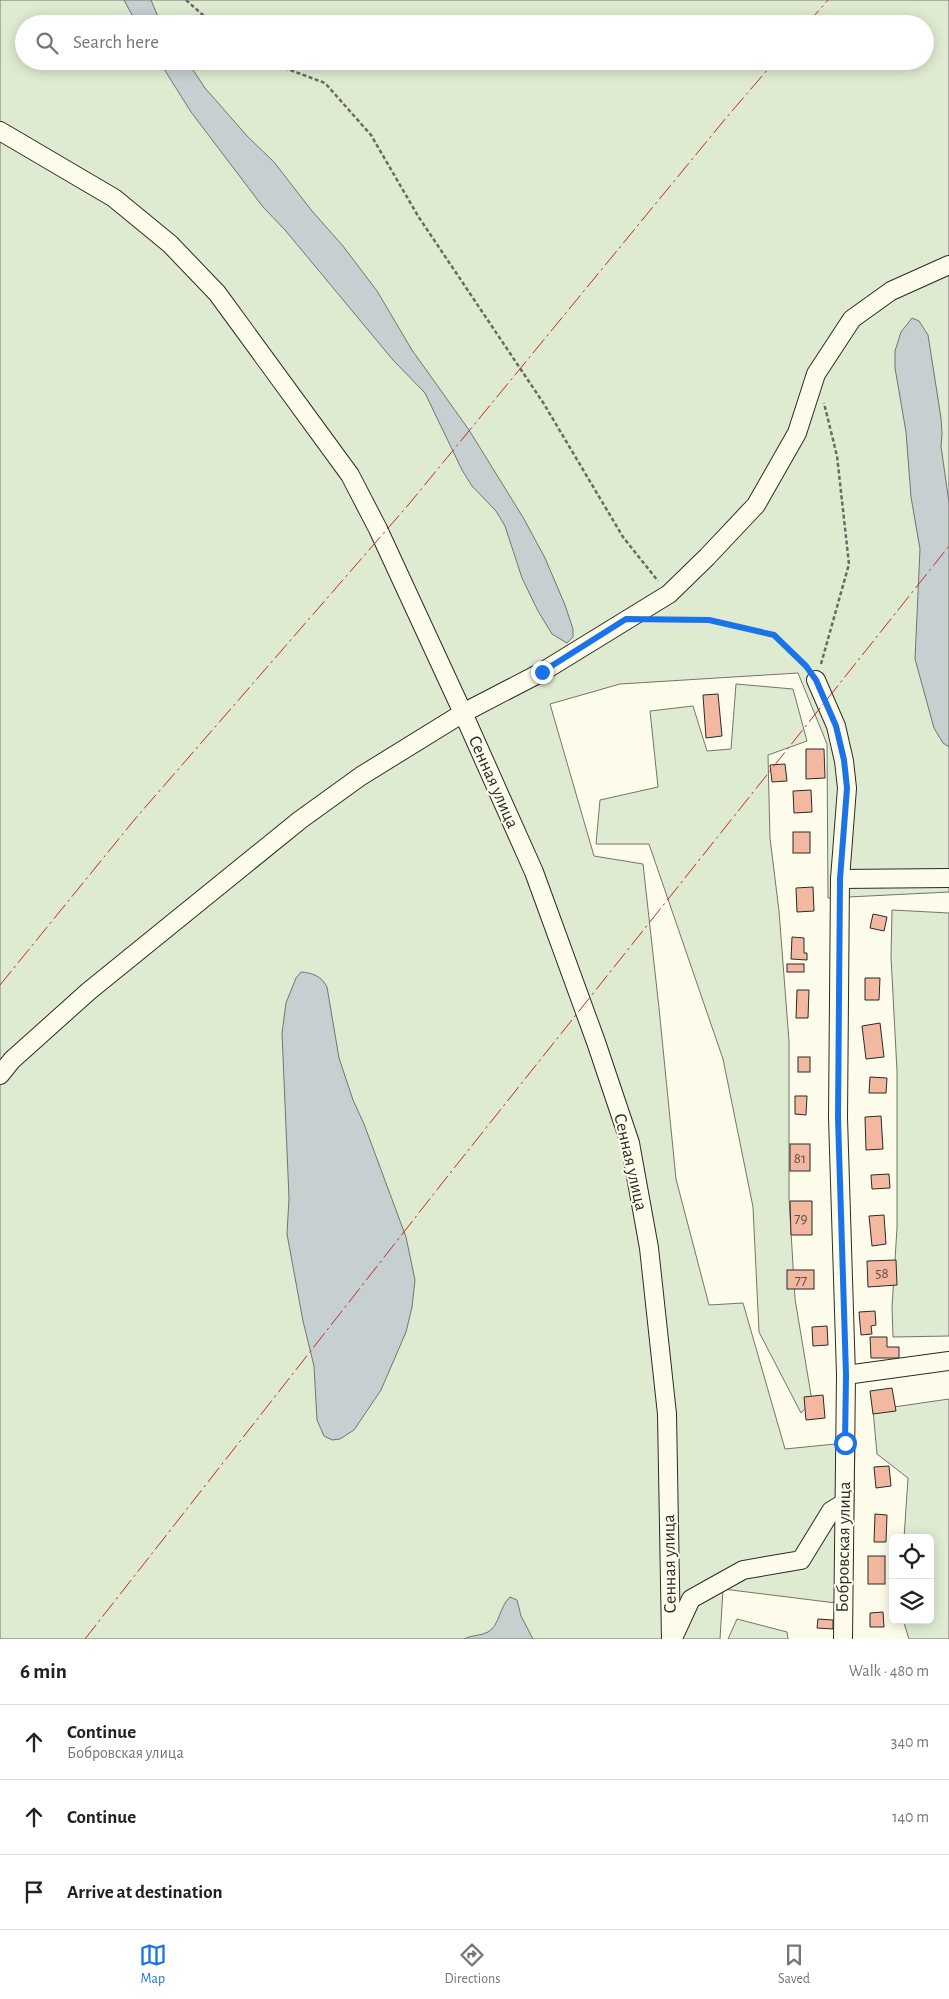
<!DOCTYPE html>
<meta charset="utf-8">
<style>
body{margin:0;font-family:"Alegreya Sans",sans-serif;background:#f6f6f6;color:#222}
.controls{position:absolute;right:15px;bottom:15px;display:grid;overflow:hidden;border-radius:8px;box-shadow:0 2px 12px #0003}
.controls button{width:45px;height:45px;display:grid;place-items:center;padding:0;border:0;border-bottom:1px solid #e0e0e0;background:#fff;color:#222;font:25px sans-serif}
.stop{position:absolute;width:15px;height:15px;margin:-11px;border:4px solid #1a73e8;border-radius:50%;background:#fff}
.stop.end{background:#1a73e8;border-color:#fff;box-shadow:0 1px 5px #0008}
.list{margin:0;padding:0;list-style:none}
h2{display:flex;justify-content:space-between;align-items:center;height:65px;margin:0;padding:0 20px;font-size:21px}
h2 small{font-size:16px;font-weight:400;color:#767676}
.list li{display:grid;grid-template-columns:32px 1fr auto;gap:15px;align-items:center;box-sizing:border-box;height:75px;padding:0 20px;border-top:1px solid #e0e0e0}
.list b{display:block;font-size:19px;white-space:nowrap}
.list p{margin:0;font-size:16px;white-space:nowrap;color:#767676}
.list em{font-size:16px;font-style:normal;color:#767676}
.icon{flex:none;width:28px;height:28px;fill:none;stroke:currentColor;stroke-width:2;stroke-linecap:round;stroke-linejoin:round}
.map{position:relative;flex:none;width:949px;height:1639px;overflow:hidden}
.search{position:absolute;background:#fff;box-shadow:0 2px 12px #0003;left:15px;right:15px;top:15px;height:55px;display:flex;align-items:center;gap:12px;box-sizing:border-box;padding:0 18px;border-radius:28px;color:#767676;font-size:19px}
.sheet{height:290px;background:#fff}
nav{display:flex;justify-content:space-around;align-items:center;box-sizing:border-box;height:70px;border-top:1px solid #e0e0e0;background:#fff;font-size:14px;color:#767676}
nav a{display:grid;justify-items:center;gap:2px}
nav .on{color:#1a73e8}
.map>svg:first-child{display:block}
.green{fill:#deebd1;stroke:#74746e;fill-rule:evenodd}
.water{fill:#c7d0d0;stroke:#74746e}
.building{fill:#f2b8a0;stroke:#2b2b2b}
.lines{fill:none;stroke-linecap:round;stroke-linejoin:round}
.minor-casing{stroke:#2b2b2b;stroke-width:20}
.path{stroke:#6a6964;stroke-width:2.5;stroke-dasharray:4 2.5;stroke-linecap:butt}
.minor{stroke:#fdfbea;stroke-width:18}
.power{stroke:#c62828;stroke-width:1;stroke-dasharray:18 4 2.5 4;stroke-linecap:butt}
.route{stroke:#1a73e8;stroke-width:6}
.labels{text-anchor:middle;dominant-baseline:central;stroke-width:4;stroke-linejoin:round;paint-order:stroke}
.number-label{font-size:15px;fill:#5d4e48}
.street-label{font-size:18px;fill:#2b2b2b;stroke:#fdfbea}
</style>
<div class="map">
<svg width="949" height="1639" viewBox="0 0 949 1639">
<rect width="100%" height="100%" fill="#fdfbea"/>
<g class="green">
<path d="M0,0H949V892L828,898L827,744L798,673L620,684L550,704L594,856L643,864L659,1008L676,1179L709,1305L743,1303L785,1449L855,1442L852,1605L723,1589L720,1639H0ZM24,24H925V61H24Z"/>
<path d="M736,684L793,689L807,741L768,755L770,838L779,911L789,1041V1198L795,1299L812,1401L801,1413L759,1332L753,1207L723,1059L649,844H596L600,800L658,787L650,711L693,706L707,751L731,749Z"/>
<path d="M892,910L949,913V1336L893,1337L892,1307L897,1228V1071L891,957Z"/>
<path d="M949,1399V1639H909L903,1620H930V1538H904L908,1478L877,1454L873,1410Z"/>
<path d="M737,1619L787,1632L788,1639H728Z"/>
</g>
<g class="water">
<path d="M124,0H151L161,24H137Z"/>
<path d="M159,61H187L205,88L248,137L274,162L312,211L343,246L377,291L412,350L469,430L524,519L545,558L565,605L573,629V637L567,643L552,634L538,611L522,578L505,526L496,511L472,486L462,470L425,393L393,360L285,230L263,207L191,112Z"/>
<path d="M912,318L919,321L928,335L941,418L942,434L941,446L949,503V747L943,743L934,728L915,659L920,549L911,497L906,432L895,368V351L901,332Z"/>
<path d="M301,972C313,973 321,976 327,987L339,1058L353,1100L364,1124L406,1237L415,1280L412,1307L406,1332L381,1390L354,1430L340,1439L332,1440L324,1436L317,1420L314,1366L303,1321L287,1234L289,1198L282,1033L286,1003L296,978Z"/>
<path d="M510,1597L517,1600L521,1616L533,1639H464C471,1635 481,1636 488,1632C500,1625 499,1607 510,1597Z"/>
</g>
<g class="building">
<path d="M718,694L722,736L706,738L703,695Z"/>
<path d="M806,749H824L825,778L806,779Z"/>
<path d="M785,764L787,781L772,782L770,765Z"/>
<path d="M811,790L812,812L794,813L793,791Z"/>
<rect x="793" y="832" width="17" height="21"/>
<path d="M813,887L814,911L797,912L796,888Z"/>
<path d="M873,914L887,917L884,931L870,928Z"/>
<path d="M792,937L804,938V953H807V960L791,959Z"/>
<rect x="787" y="964" width="17" height="8"/>
<path d="M865,978H880L879,1000H865Z"/>
<path d="M797,990H809L808,1018H796Z"/>
<path d="M880,1023L884,1057L866,1059L862,1026Z"/>
<rect x="798" y="1057" width="12" height="15"/>
<path d="M870,1077L887,1078L886,1093H869Z"/>
<path d="M795,1096H807L806,1115L795,1114Z"/>
<path d="M881,1116L883,1149L866,1150L865,1117Z"/>
<rect x="790" y="1144" width="20" height="27"/>
<path d="M889,1174L890,1188L872,1189L871,1175Z"/>
<path d="M790,1201H812V1235H791Z"/>
<path d="M884,1215L886,1244L872,1246L869,1216Z"/>
<path d="M896,1260L897,1285L868,1287L867,1261Z"/>
<rect x="787" y="1270" width="27" height="19"/>
<path d="M875,1311L876,1325L871,1326L872,1334L861,1335L859,1312Z"/>
<path d="M827,1326L828,1345L813,1346L812,1327Z"/>
<path d="M870,1337H887V1347H899V1358H871Z"/>
<path d="M892,1388L896,1411L873,1414L870,1391Z"/>
<path d="M823,1395L825,1418L806,1420L804,1397Z"/>
<path d="M889,1466L891,1486L876,1488L874,1467Z"/>
<path d="M875,1514L887,1515L886,1542H874Z"/>
<rect x="868" y="1556" width="17" height="28"/>
<path d="M883,1612L884,1627H870V1613Z"/>
<path d="M818,1619L833,1620V1629L817,1628Z"/>
</g>
<g class="lines">
<g class="minor-casing">
<g id="minor">
<path d="M0,131L114,198L170,244L217,293L350,475L378,529L463,713L534,872L596,1042L630,1143L649,1248L667,1414L671,1639"/>
<path d="M816,680L836,726L844,761L847,788L840,879L838,1118L846,1375L843,1639"/>
<path d="M840,879L949,878"/>
<path d="M0,1075L12,1060L89,991L300,820L361,776L463,713L542,672L669,594L707,557L756,505L797,433L816,374L852,319L891,291L949,265"/>
<path d="M846,1375L949,1361"/>
<path d="M673,1638L691,1599L743,1570L801,1560L831,1511L844,1503"/>
</g>
</g>
<g class="path">
<path d="M186,0L213,24"/>
<path d="M266,61L325,83L371,135L418,216L544,404L623,537L658,581"/>
<path d="M658,620H709L774,635L808,668"/>
<path d="M821,664L849,564L837,456L824,403"/>
</g>
<use href="#minor" class="minor"/>
<g class="power">
<path d="M807,24L828,0"/>
<path d="M0,985L135,819L409,504L726,118L775,61"/>
<path d="M85,1639L447,1177L949,546"/>
</g>
</g>
<g class="lines">
<path class="route" d="M542,672L626,619L709,620L774,635L806,666L816,680L836,726L844,760L847,788L840,879L838,1118L846,1375L845,1443"/>
</g>
<g class="labels">
<g class="number-label">
<text x="800" y="1158">81</text>
<text x="801" y="1218">79</text>
<text x="882" y="1273">58</text>
<text x="801" y="1280">77</text>
</g>
<g class="street-label">
<text transform="translate(493 782) rotate(66)">Сенная улица</text>
<text transform="translate(630 1162) rotate(77)">Сенная улица</text>
<text transform="translate(844 1547) rotate(-89)">Бобровская улица</text>
<text transform="translate(670 1564) rotate(-91)">Сенная улица</text>
</g>
</g>
</svg>
<div class="controls">
<button><svg class="icon" aria-label="locate" viewBox="0 0 24 24"><circle cx="12" cy="12" r="6"/><path d="M12 2v4M12 18v4M2 12h4M18 12h4"/></svg></button>
<button><svg class="icon" aria-label="layers" viewBox="0 0 24 24"><path d="M12 4l9 5-9 5-9-5zM3 14l9 5 9-5"/></svg></button>
</div>
<div class="stop" style="left:845px;top:1443px"></div>
<div class="stop end" style="left:542px;top:672px"></div>
<div class="search"><svg class="icon" aria-label="search" viewBox="0 0 24 24"><circle cx="10" cy="10" r="6"/><path d="M15 15l6 6"/></svg>Search here</div>
</div>
<section class="sheet">
<h2>6 min<small>Walk · 480 m</small></h2>
<ul class="list">
<li><svg class="icon" aria-label="ahead" viewBox="0 0 24 24"><path d="M12 20V5M6 11l6-6 6 6"/></svg><div><b>Continue</b><p>Бобровская улица</p></div><em>340 m</em></li>
<li><svg class="icon" aria-label="ahead" viewBox="0 0 24 24"><path d="M12 20V5M6 11l6-6 6 6"/></svg><div><b>Continue</b></div><em>140 m</em></li>
<li><svg class="icon" aria-label="arrive" viewBox="0 0 24 24"><path d="M6 21V4h12l-3 4 3 4H6"/></svg><div><b>Arrive at destination</b></div></li>
</ul>
</section>
<nav>
<a class="on"><svg class="icon" aria-label="map" viewBox="0 0 24 24"><path d="M3 6l6-2 6 2 6-2v14l-6 2-6-2-6 2zM9 4v14M15 6v14"/></svg>Map</a>
<a><svg class="icon" aria-label="directions" viewBox="0 0 24 24"><path d="M12 3l9 9-9 9-9-9zM9 14v-3h6M13 9l2 2-2 2"/></svg>Directions</a>
<a><svg class="icon" aria-label="saved" viewBox="0 0 24 24"><path d="M7 4h10v16l-5-4-5 4z"/></svg>Saved</a>
</nav>
